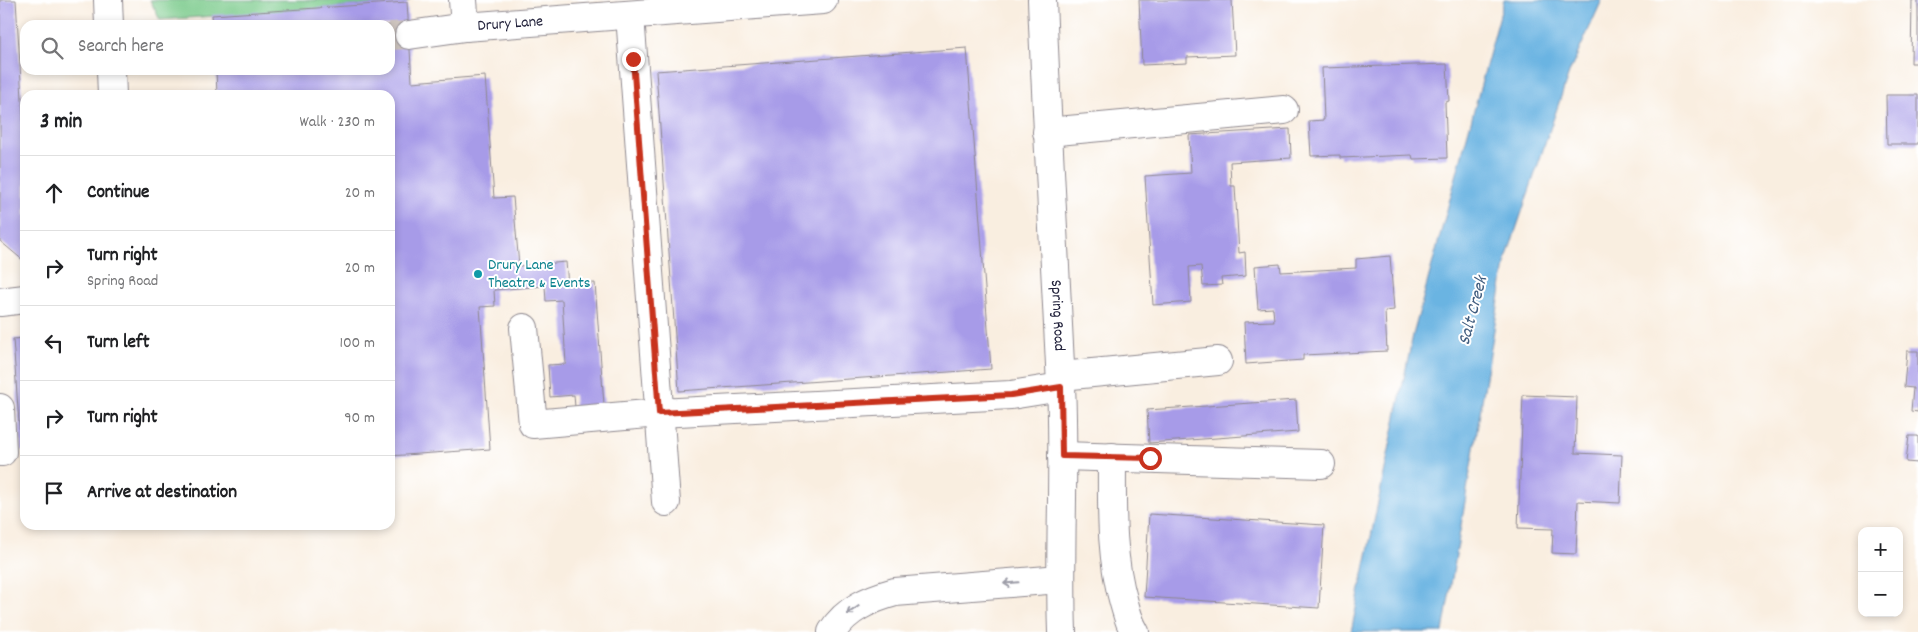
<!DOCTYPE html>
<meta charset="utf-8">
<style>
body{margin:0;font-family:Dekko,sans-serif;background:#f6f6f6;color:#202124}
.controls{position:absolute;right:15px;bottom:15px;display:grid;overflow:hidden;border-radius:10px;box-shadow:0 2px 8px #0003}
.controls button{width:45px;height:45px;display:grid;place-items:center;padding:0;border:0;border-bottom:1px solid #e0e0e0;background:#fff;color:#202124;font:25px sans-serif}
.stop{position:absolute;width:15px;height:15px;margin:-11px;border:4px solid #c8321e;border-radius:50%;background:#fff}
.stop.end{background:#c8321e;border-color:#fff;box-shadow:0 1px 5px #0008}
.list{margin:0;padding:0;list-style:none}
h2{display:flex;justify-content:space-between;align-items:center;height:65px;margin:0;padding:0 20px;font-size:21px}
h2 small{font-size:16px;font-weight:400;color:#757577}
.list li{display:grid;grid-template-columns:32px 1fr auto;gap:15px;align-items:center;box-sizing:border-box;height:75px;padding:0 20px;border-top:1px solid #e0e0e0}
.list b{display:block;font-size:19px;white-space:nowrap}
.list p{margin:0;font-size:16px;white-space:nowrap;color:#757577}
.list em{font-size:16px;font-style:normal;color:#757577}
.icon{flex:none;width:28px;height:28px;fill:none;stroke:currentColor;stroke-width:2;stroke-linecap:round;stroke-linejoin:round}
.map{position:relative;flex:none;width:1918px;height:632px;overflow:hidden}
.search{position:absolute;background:#fff;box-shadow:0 2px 8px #0003;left:20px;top:20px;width:375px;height:55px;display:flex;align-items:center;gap:12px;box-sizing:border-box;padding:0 18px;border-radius:15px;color:#757577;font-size:19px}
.panel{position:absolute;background:#fff;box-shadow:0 2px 8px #0003;left:20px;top:90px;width:375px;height:440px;border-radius:15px}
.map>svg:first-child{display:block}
.green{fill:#7bcb8c;stroke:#4e7664}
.water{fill:#6ab4e2;stroke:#466b8e}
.building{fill:#a79be8}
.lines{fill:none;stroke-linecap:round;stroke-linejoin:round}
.minor-tunnel{stroke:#cec5bf;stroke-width:28;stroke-dasharray:28 14;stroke-linecap:butt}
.minor-casing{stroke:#8e888e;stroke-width:30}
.minor{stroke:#fff;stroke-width:28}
.oneway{stroke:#9c9ca7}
.route{stroke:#c8321e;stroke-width:6}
.culture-dot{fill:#0f9aa8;stroke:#fff;stroke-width:2}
.labels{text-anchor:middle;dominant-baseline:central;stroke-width:4;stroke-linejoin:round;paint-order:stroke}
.street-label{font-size:16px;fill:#22223b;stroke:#fff}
.culture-label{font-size:16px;fill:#0d838f;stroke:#fff;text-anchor:start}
.water-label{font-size:18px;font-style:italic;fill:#3f5c7e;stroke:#fff}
</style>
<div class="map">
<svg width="1918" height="632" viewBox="0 0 1918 632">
<rect width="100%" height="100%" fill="#fff"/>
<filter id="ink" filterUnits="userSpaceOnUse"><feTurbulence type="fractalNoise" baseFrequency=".02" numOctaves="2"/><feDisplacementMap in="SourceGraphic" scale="10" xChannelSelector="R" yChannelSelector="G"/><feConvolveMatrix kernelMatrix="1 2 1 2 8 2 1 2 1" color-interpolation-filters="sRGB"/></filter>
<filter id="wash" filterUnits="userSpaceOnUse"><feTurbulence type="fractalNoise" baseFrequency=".0096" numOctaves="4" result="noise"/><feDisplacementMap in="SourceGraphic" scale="20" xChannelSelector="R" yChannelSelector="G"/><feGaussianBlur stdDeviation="1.12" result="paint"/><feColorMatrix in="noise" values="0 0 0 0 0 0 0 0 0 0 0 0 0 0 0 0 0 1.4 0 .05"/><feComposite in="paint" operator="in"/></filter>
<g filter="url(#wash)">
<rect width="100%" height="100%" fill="#f9eee0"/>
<path class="green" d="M150,0H410L407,2L160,20Z"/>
<path class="water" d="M1504,0H1602L1569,73L1506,259L1443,632H1351L1413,335Z"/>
<g id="blocks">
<g class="building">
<path d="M0,0H16L25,148V262L0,241Z"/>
<path d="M1139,0H1232L1235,55L1187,57V63L1142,65Z"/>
<path d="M1912,0H1918V63H1911Z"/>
<path d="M407,2L412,82L485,76L494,198L513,197L519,266L566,262L568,285L595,283L604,405L575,407L574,395L550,397L548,365L566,364L562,300L546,301L545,286L494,290L495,306L480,307L490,449L390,456V95H217L216,70H390V25H213L212,15Z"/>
<path d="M967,48L991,369L679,391L656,71Z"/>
<path d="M1447,64L1449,101L1445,102L1447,158L1413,159L1412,155L1340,158V155L1311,156L1309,121L1324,120L1322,68Z"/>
<path d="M1886,95H1918V144H1887Z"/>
<path d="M1290,129L1291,158L1230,162L1231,186H1235L1239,253L1245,252L1246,276L1221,278L1222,285L1203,286L1201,266L1189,267L1191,302L1153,305L1145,176L1191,173L1189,135Z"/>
<path d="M1390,256L1394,310L1385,311L1387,351L1303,355V360L1246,364L1244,322L1274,321L1273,308L1258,309L1255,266L1280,264L1281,272L1356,268V259Z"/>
<path d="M25,338V451H21L13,339Z"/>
<path d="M1907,351H1918V412L1911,411L1913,388L1904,387Z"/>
<path d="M1523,395L1577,397L1575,453L1622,455L1620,503L1578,501L1576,554L1552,553L1553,529L1518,528Z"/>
<path d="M1296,400L1298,432L1149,443L1147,410Z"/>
<path d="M1909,436H1918V463L1906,462Z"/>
<path d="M1149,514L1324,525L1319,608L1144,597Z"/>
</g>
</g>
</g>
<g filter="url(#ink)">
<use href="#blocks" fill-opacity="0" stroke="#8e888e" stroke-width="1"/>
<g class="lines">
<path class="minor-tunnel" d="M390,36L409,35"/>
<g class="minor-casing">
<g id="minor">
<path d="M108,0L109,25"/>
<path d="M463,0L465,27"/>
<path id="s1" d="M1042,0C1047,129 1055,257 1061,386C1065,468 1059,550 1062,632"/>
<path d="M630,15L666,502"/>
<path id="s2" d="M409,35L465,27L823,0"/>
<path d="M111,70L112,95"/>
<path d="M1047,132L1284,110"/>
<path d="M0,302L25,299"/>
<path d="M524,328L533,424L659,413L1011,395L1061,387"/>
<path d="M1061,376L1218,361"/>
<path d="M0,408L2,452H0"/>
<path d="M1062,456L1321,464"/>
<path d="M1112,457C1112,506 1110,555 1124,603C1127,613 1129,623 1135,632"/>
<path d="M832,632C846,609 870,599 895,592L1060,579"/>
</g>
</g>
<use href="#minor" class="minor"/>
</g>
<defs><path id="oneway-shaft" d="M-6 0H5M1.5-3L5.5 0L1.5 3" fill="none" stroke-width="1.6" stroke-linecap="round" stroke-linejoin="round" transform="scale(1.25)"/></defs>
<g class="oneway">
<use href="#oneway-shaft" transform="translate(1011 583) rotate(175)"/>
<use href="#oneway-shaft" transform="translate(853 610) rotate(145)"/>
</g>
</g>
<g class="lines" filter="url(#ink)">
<path class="route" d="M633,59L659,413L1011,395L1061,387L1062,456L1150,458"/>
</g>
<circle class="culture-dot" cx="478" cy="274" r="5"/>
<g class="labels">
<g class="street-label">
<text stroke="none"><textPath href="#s2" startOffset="102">Drury Lane</textPath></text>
<text stroke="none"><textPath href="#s1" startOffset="316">Spring Road</textPath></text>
</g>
<g class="culture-label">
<text x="488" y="265">Drury Lane<tspan x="488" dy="18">Theatre &amp; Events</tspan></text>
</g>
<g class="water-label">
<text transform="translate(1474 311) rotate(-75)">Salt Creek</text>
</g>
</g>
</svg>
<div class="controls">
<button>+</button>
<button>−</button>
</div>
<div class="stop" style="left:1150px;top:458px"></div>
<div class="stop end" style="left:633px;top:59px"></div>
<div class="search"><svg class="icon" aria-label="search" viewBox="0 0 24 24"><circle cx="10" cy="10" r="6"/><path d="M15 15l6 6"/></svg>Search here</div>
<section class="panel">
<h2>3 min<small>Walk · 230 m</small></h2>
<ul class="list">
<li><svg class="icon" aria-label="ahead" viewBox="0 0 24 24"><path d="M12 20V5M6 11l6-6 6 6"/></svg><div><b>Continue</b></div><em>20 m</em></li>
<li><svg class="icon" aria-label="right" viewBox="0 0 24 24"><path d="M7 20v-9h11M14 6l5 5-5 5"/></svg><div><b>Turn right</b><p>Spring Road</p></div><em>20 m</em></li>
<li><svg class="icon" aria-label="left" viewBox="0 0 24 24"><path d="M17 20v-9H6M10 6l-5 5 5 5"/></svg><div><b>Turn left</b></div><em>100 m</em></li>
<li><svg class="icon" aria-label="right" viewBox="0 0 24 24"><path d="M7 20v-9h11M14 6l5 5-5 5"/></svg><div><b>Turn right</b></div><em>90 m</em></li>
<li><svg class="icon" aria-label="arrive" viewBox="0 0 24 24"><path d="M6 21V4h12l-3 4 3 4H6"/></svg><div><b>Arrive at destination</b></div></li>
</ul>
</section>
</div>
